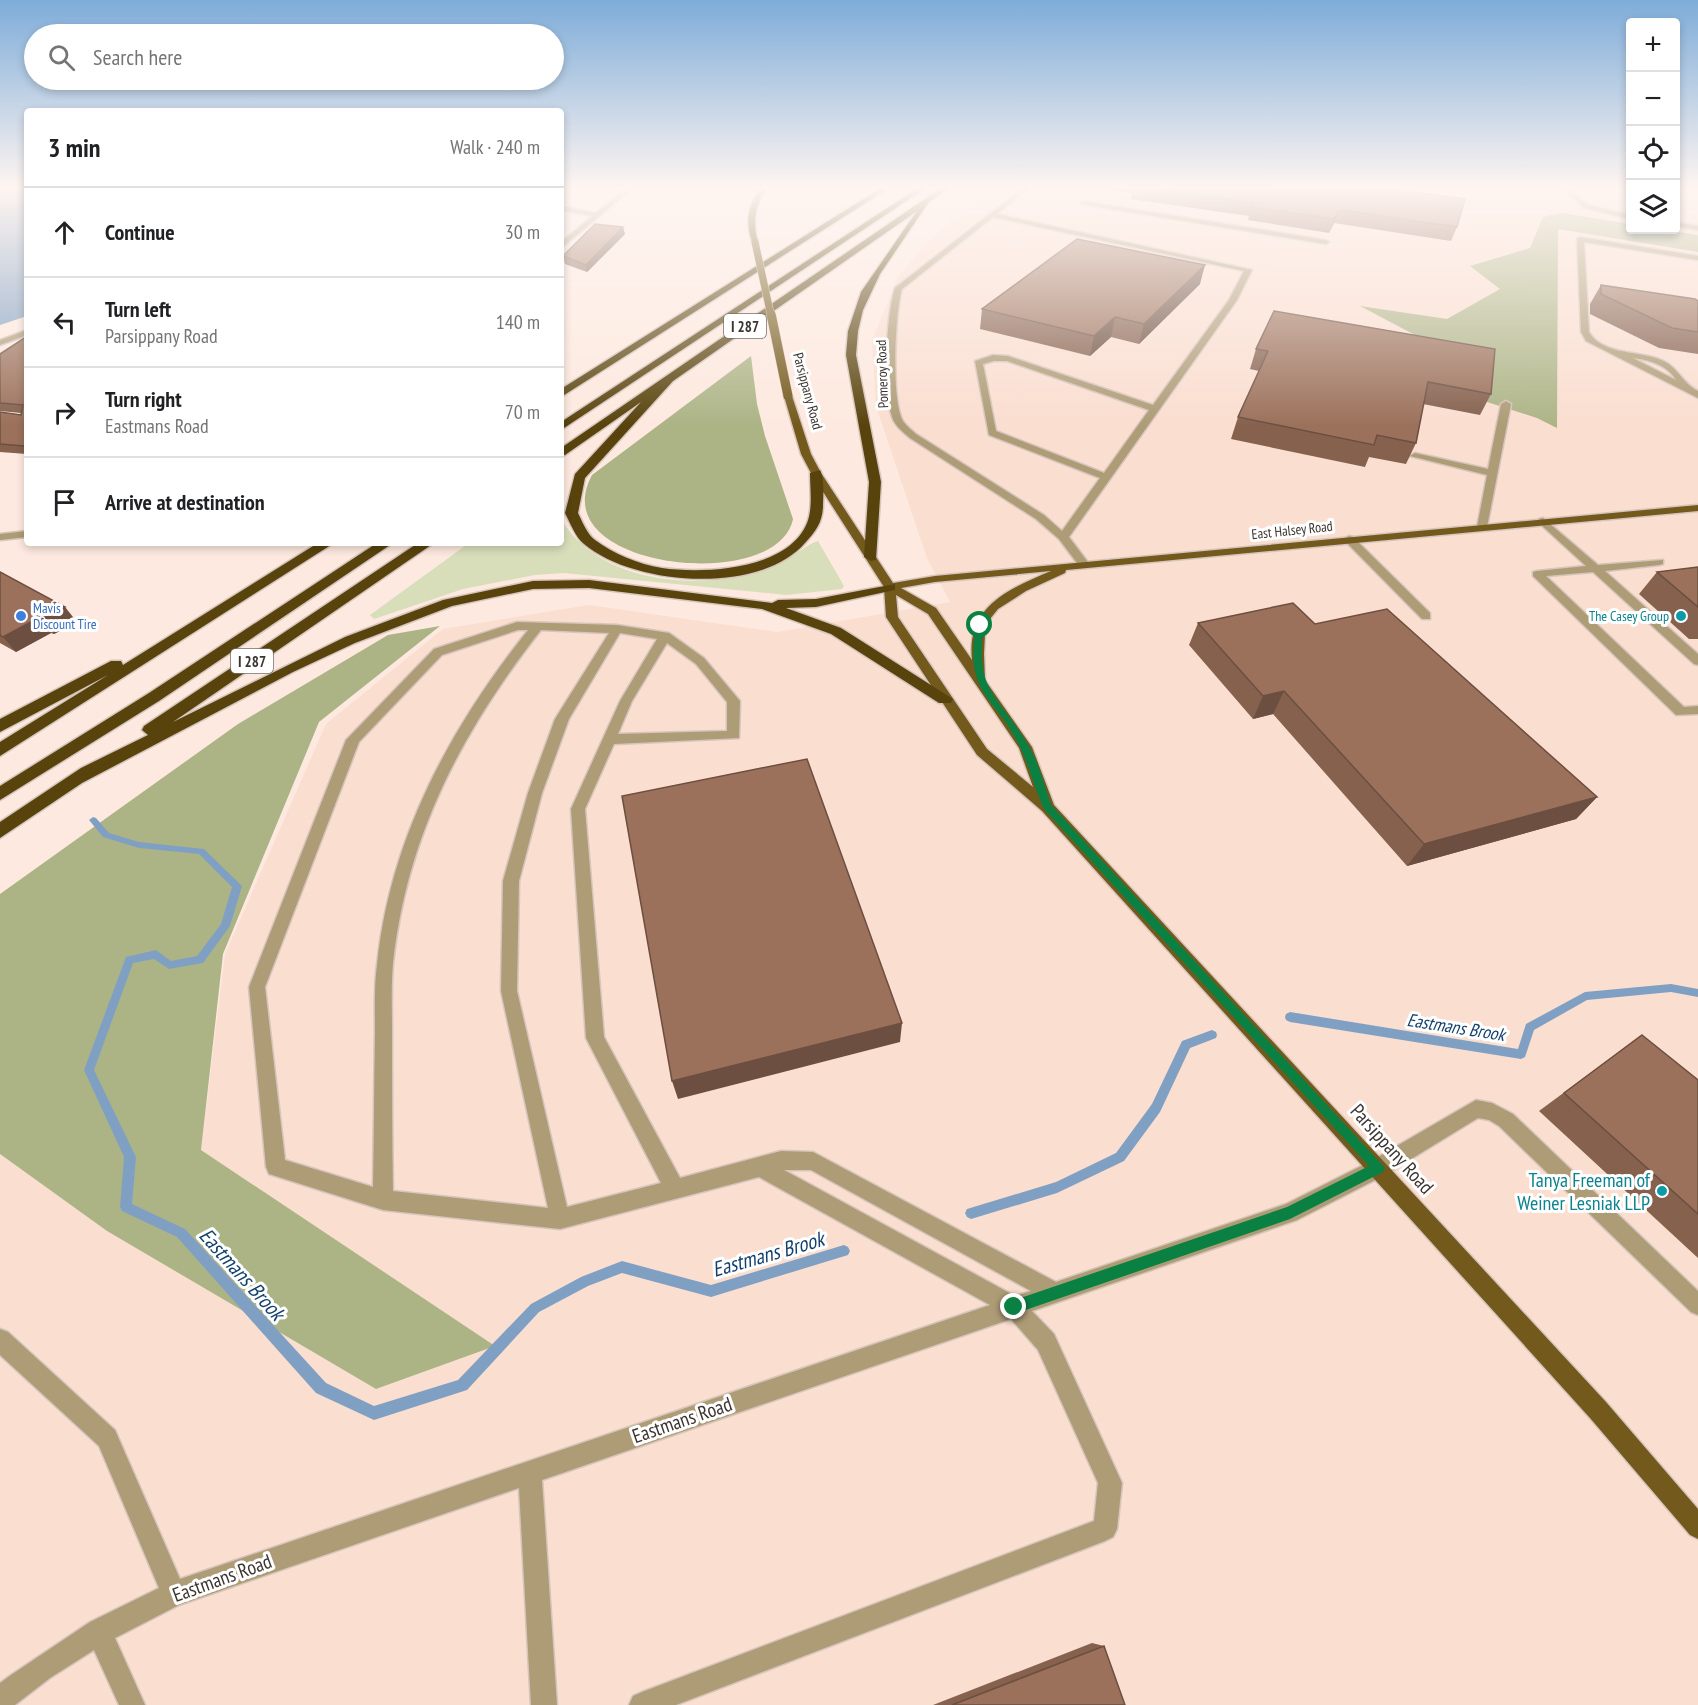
<!DOCTYPE html>
<meta charset="utf-8">
<style>
body{margin:0;font-family:"PT Sans Narrow",sans-serif;background:#f6f6f6;color:#202124}
.controls{position:absolute;right:18px;top:18px;display:grid;overflow:hidden;border-radius:6px;box-shadow:0 3px 9px #0003}
.controls button{width:54px;height:54px;display:grid;place-items:center;padding:0;border:0;border-bottom:2px solid #e0e0e0;background:#fff;color:#202124;font:30px sans-serif}
.stop{position:absolute;width:18px;height:18px;margin:-14px;border:4px solid #0b8043;border-radius:50%;background:#fff}
.stop.end{background:#0b8043;border-color:#fff;box-shadow:0 2px 6px #0008}
.list{margin:0;padding:0;list-style:none}
h2{display:flex;justify-content:space-between;align-items:center;height:78px;margin:0;padding:0 24px;font-size:26px}
h2 small{font-size:20px;font-weight:400;color:#757577}
.list li{display:grid;grid-template-columns:39px 1fr auto;gap:18px;align-items:center;box-sizing:border-box;height:90px;padding:0 24px;border-top:2px solid #e0e0e0}
.list b{display:block;font-size:22px;white-space:nowrap}
.list p{margin:0;font-size:20px;white-space:nowrap;color:#757577}
.list em{font-size:20px;font-style:normal;color:#757577}
.icon{flex:none;width:33px;height:33px;fill:none;stroke:currentColor;stroke-width:2;stroke-linecap:round;stroke-linejoin:round}
.map{position:relative;flex:none;width:1698px;height:1705px;overflow:hidden}
.search{position:absolute;background:#fff;box-shadow:0 3px 9px #0003;left:24px;top:24px;width:540px;height:66px;display:flex;align-items:center;gap:15px;box-sizing:border-box;padding:0 21px;border-radius:33px;color:#757577;font-size:22px}
.panel{position:absolute;background:#fff;box-shadow:0 3px 9px #0003;left:24px;top:108px;width:540px;height:438px;border-radius:6px}
.map>svg:first-child{display:block}
.built{fill:#faded0}
.green{fill:#d8deba}
.forest{fill:#acb486}
.water{fill:#80a0c3}
.lines{fill:none;stroke-linecap:round;stroke-linejoin:round}
.stream{fill:#80a0c3;fill-rule:evenodd}
.minor-casing{stroke:#d6c5bc;stroke-width:3}
.major-casing{stroke:#d6c5bc;stroke-width:3}
.highway-casing{stroke:#d6c5bc;stroke-width:3}
.minor{fill:#ae9c77;fill-rule:evenodd}
.major{fill:#73591c;fill-rule:evenodd}
.highway{fill:#58430d;fill-rule:evenodd}
.major-bridge-far1-casing{stroke:#d6c5bc;stroke-width:8;stroke-linecap:butt}
.major-bridge-casing{stroke:#d6c5bc;stroke-width:10;stroke-linecap:butt}
.major-bridge-far1{stroke:#73591c;stroke-width:7}
.major-bridge{stroke:#73591c;stroke-width:9}
.wall{fill:#85614e}
.shaded-wall{fill:#6c4f40}
.building{fill:#9b715b;stroke:#6c4f40;stroke-width:1.5}
.route{fill:#0b8043}
.shop-dot{fill:#3f7fe0;stroke:#fff;stroke-width:2}
.culture-dot{fill:#0f9aa8;stroke:#fff;stroke-width:2}
.labels{text-anchor:middle;dominant-baseline:central;stroke-width:6;stroke-linejoin:round;paint-order:stroke}
.far-street-label{font-size:14px;fill:#3c3430;stroke:#fff}
.far-shop-label{font-size:14px;fill:#366cbe;stroke:#fff;text-anchor:start}
.far-culture-label{font-size:14px;fill:#0d838f;stroke:#fff;text-anchor:end}
.shield{fill:#fff;stroke:#76716e;stroke-width:1.5}
.shield-label{font-size:15px;font-weight:bold;fill:#3c3430}
.water-label{font-size:18px;font-style:italic;fill:#13416f;stroke:#fff}
.near-street-label{font-size:20px;fill:#3c3430;stroke:#fff}
.near-culture-label{font-size:20px;fill:#0d838f;stroke:#fff;text-anchor:end}
.near-water-label{font-size:21px;font-style:italic;fill:#13416f;stroke:#fff}
</style>
<div class="map">
<svg width="1698" height="1705" viewBox="0 0 1698 1705">
<rect width="100%" height="100%" fill="#fde9df"/>
<path class="built" d="M986,188H1630V230H1676V188H1698V1705H0V1154L107,1231L376,1389L494,1346L201,1150L225,954L326,724L443,629L589,605L777,632L950,602L927,558L876,406L872,340L898,277L925,244Z"/>
<path class="green" d="M561,519C600,586 708,593 774,566C788,561 807,544 818,541L844,586L842,589L786,595L564,573L535,575L463,589L374,619L370,615L469,543H561Z"/>
<g class="forest">
<path d="M1562,213L1630,224V230H1663L1698,235V252L1558,229L1557,428L1537,418L1481,400L1485,372L1360,306L1447,319L1500,289L1470,266L1530,248L1543,217Z"/>
<path d="M751,356L757,404L765,436L793,519C778,595 541,569 592,475Z"/>
<path d="M440,626L319,722L223,954L201,1150L495,1346L376,1389L107,1231L0,1154V894L238,724L388,635Z"/>
</g>
<path class="water" d="M0,188H27V316L0,325Z"/>
<g class="lines">
<g class="stream">
<path d="M93,817L96,818L109,833L139,842L204,849L242,886L230,926L203,963L169,969L154,959L133,963L94,1070L136,1157L132,1204L185,1229L326,1383L374,1406L458,1380L531,1304L581,1277L622,1261L711,1285L844,1245L848,1247L850,1251L848,1255L711,1297L622,1273L588,1286L539,1312L467,1390L374,1420L316,1393L177,1237L122,1211L120,1207L124,1157L84,1070L126,957L156,950L171,961L197,956L221,924L232,887L199,854L139,848L106,838L103,837L89,820Z"/>
<path d="M1671,984L1698,989V997L1671,992L1587,1000L1534,1030L1525,1057L1521,1059L1290,1022L1286,1020L1285,1017L1286,1014L1290,1012L1518,1049L1526,1024L1585,992Z"/>
<path d="M1212,1030L1216,1032L1217,1035L1216,1038L1190,1048L1160,1112L1124,1161L1057,1193L971,1219L967,1217L965,1213L967,1209L1056,1182L1116,1153L1152,1104L1182,1041Z"/>
</g>
<g class="minor-casing">
<g id="minor">
<path d="M627,188H633L561,248V242L593,216L561,210V206L596,213Z"/>
<path d="M1023,188H1029L997,214L1252,270L1237,300L1069,537L1090,565L1084,568L1080,567L1059,539L1036,519L910,438C903,432 895,426 892,417C883,389 886,316 895,288ZM993,217L1244,271L1229,300L1153,405L1008,356L993,355L975,361L989,435L1100,478L1062,531L1044,515L916,434C912,430 906,426 903,421C891,400 895,312 902,289ZM994,361H1007L1149,410L1104,473L996,431L983,364Z"/>
<path d="M1562,188H1568L1589,205L1630,215V219L1584,208Z"/>
<path d="M1082,201L1326,240L1329,242L1326,244L1080,204Z"/>
<path d="M1676,222L1698,226V230L1676,226Z"/>
<path d="M1580,237L1698,256V260L1584,242L1589,332C1602,354 1635,351 1656,358C1679,365 1680,382 1698,391V398L1586,341L1581,332L1577,239ZM1633,358C1650,360 1667,365 1676,380Z"/>
<path d="M27,330V335L0,345V340Z"/>
<path d="M1506,401L1511,404L1487,527L1482,530L1477,527L1487,475L1410,456L1415,453L1488,469L1501,404Z"/>
<path d="M1543,518L1598,565L1663,560V564L1659,565L1605,571L1698,654V665L1694,664L1593,572L1546,576L1684,707L1698,706V714L1676,715L1533,576V572L1537,571L1586,566L1539,523V519Z"/>
<path d="M27,531V537L0,540V534Z"/>
<path d="M1349,536L1353,537L1430,613V619H1422L1345,541L1344,539Z"/>
<path d="M517,622L617,625L669,633L704,658L740,701L739,738L614,744L585,809L604,1037L680,1178L781,1151L813,1152L1056,1282L1286,1204L1371,1161L1476,1100L1492,1103L1513,1114L1698,1291V1315L1691,1312L1499,1126L1489,1120L1478,1118L1385,1175L1297,1220L1032,1311L1054,1334L1122,1483L1117,1529L1113,1537L1105,1541L676,1705H629L633,1696L642,1692L1094,1521L1098,1483L1038,1350L1011,1319L542,1480L557,1705H531L519,1488L179,1605L115,1638L145,1705H119L94,1650L50,1678L15,1705H0V1683L11,1675L90,1622L159,1588L99,1446L0,1355V1329L8,1332L115,1430L180,1579L990,1305L759,1177L560,1229L383,1210L269,1174L266,1167L249,987L346,740L434,649ZM518,630H528C450,728 390,838 377,965C374,987 375,1010 375,1033C374,1084 374,1136 373,1187L285,1160L265,987L359,742L442,655ZM541,630L609,633L555,719L528,793L503,881L501,991L548,1208L393,1191C392,1138 392,1085 392,1032C392,1009 391,986 393,963C407,835 462,731 541,630ZM620,633L657,639L620,701L571,809L586,1038L661,1183L567,1207L517,991L519,881L542,793L569,719ZM667,643L696,664L727,702V731L618,734L632,701ZM784,1170H811L1031,1291L1015,1296Z"/>
</g>
</g>
<g class="major-casing">
<g id="major">
<path d="M761,188H767C755,206 752,221 758,242L755,244L752,242C745,220 748,206 761,188Z"/>
<path d="M788,393L792,396L811,454L821,473L893,583L935,576L1698,505V511L1066,570L1065,573L1026,591L998,609L990,619L985,634L984,654L985,680L1032,747L1054,805L1606,1402L1698,1509V1539L1690,1535L1590,1418L1042,811L977,755L886,617L884,587L811,473L801,454L784,396ZM1051,571C1009,589 966,606 972,660L936,608L901,588L935,582ZM896,595L928,614L1019,748L1033,787L987,749L898,617Z"/>
</g>
</g>
<g class="highway-casing">
<g id="highway">
<path d="M881,188H889L561,397V389Z"/>
<path d="M918,188H926L561,430V422Z"/>
<path d="M941,188H949L928,203L880,274L863,310L858,331L856,355L881,482L876,560L871,561L864,557L869,482L846,355L848,331L861,292L917,211L673,381L585,478L578,513C582,521 587,534 595,540C614,554 638,564 662,568C704,574 788,570 807,523C813,508 810,489 810,473L820,470C825,480 823,496 823,507C822,523 816,531 805,543C760,595 634,586 584,544C575,537 570,522 565,513L575,474L641,402L565,455L561,456V448Z"/>
<path d="M318,543H334L0,756V742L108,675L0,732V719L111,661H121L123,665Z"/>
<path d="M377,543H393L159,701L0,800V786L149,693Z"/>
<path d="M418,543H434L173,722L345,637L443,600L533,581L589,580L772,603L778,600L816,599L895,584V590L890,591L816,607L786,608L841,628L953,699L951,703H939L831,634L762,609L589,588L533,589L452,606L355,643L293,672L82,783L0,838V822L81,768L148,735L142,730L144,726Z"/>
</g>
</g>
<use href="#minor" class="minor"/>
<use href="#major" class="major"/>
<use href="#highway" class="highway"/>
<g class="major-bridge-far1-casing">
<path id="major-bridge-far1" d="M755,242L771,316"/>
</g>
<g class="major-bridge-casing">
<path id="major-bridge" d="M771,314L788,396"/>
</g>
<use href="#major-bridge-far1" class="major-bridge-far1"/>
<use href="#major-bridge" class="major-bridge"/>
</g>
<g class="wall">
<path d="M1107,188H1383L1457,227L1451,241L1334,223L1329,233L1248,220L1249,216L1131,199L1132,193L1106,189Z"/>
<path d="M625,234L587,272L565,264L563,256Z"/>
<path d="M1200,284L1139,344L1111,337L1090,356L980,329L982,309Z"/>
<path d="M1601,285L1698,301V354L1659,348L1590,314V304Z"/>
<path d="M27,337V454L0,452V412L21,415V413L0,411V354Z"/>
<path d="M1256,349L1491,394L1480,415L1423,404L1416,443L1406,464L1369,457L1365,467L1231,439L1238,417L1259,371L1250,369Z"/>
<path d="M1698,567V639H1689L1639,594L1657,572Z"/>
<path d="M0,572L77,622L54,634L51,633L16,652L0,643Z"/>
<path d="M1198,623L1315,624L1597,797L1576,819L1407,866L1273,714L1253,719L1189,645Z"/>
<path d="M1642,1035L1698,1080V1258L1539,1111Z"/>
<path d="M1092,1643L1104,1646L1125,1705H933Z"/>
</g>
<g class="shaded-wall">
<path d="M1339,210L1334,223L1329,233L1334,219Z"/>
<path d="M623,227L625,234L587,272L586,265Z"/>
<path d="M1205,265L1200,284L1139,344L1144,324Z"/>
<path d="M1115,317L1111,337L1090,356L1094,336Z"/>
<path d="M65,607L77,622L54,634L42,619Z"/>
<path d="M38,618L51,633L16,652L3,637Z"/>
<path d="M1284,691L1273,714L1253,719L1263,696Z"/>
<path d="M1597,797L1576,819L1407,866L1424,844Z"/>
<path d="M902,1023L900,1042L678,1099L672,1081Z"/>
</g>
<g class="building">
<path d="M1147,188H1383L1465,199L1457,227L1339,210L1334,219L1252,207L1254,203Z"/>
<path d="M595,224L623,227L586,265L563,256Z"/>
<path d="M1077,239L1205,265L1144,324L1115,317L1094,336L982,309Z"/>
<path d="M1601,285L1695,299L1698,301V332L1672,328L1601,294Z"/>
<path d="M1274,311L1495,349L1491,394L1428,382L1416,443L1377,435L1374,445L1238,417L1268,351L1256,349Z"/>
<path d="M26,337H27V444L24,446L0,444V412L21,415L23,405L0,403V354Z"/>
<path d="M1698,567V607L1657,572Z"/>
<path d="M0,572L65,607L42,619L38,618L3,637L0,635Z"/>
<path d="M1293,603L1315,624L1387,609L1597,797L1424,844L1284,691L1263,696L1198,623Z"/>
<path d="M807,759L902,1023L672,1081L622,796Z"/>
<path d="M1642,1035L1698,1080V1214L1564,1093Z"/>
<path d="M1104,1646L1125,1705H952Z"/>
</g>
<linearGradient id="sky" x2="0" y2="1"><stop stop-color="#7eacd9"/><stop offset="0.44" stop-color="#fef5f1"/><stop offset="1" stop-color="#fef5f1" stop-opacity="0"/></linearGradient>
<rect width="1698" height="426" fill="url(#sky)"/>
<path class="route" d="M980,623L984,625C974,692 998,694 1028,745C1039,763 1044,785 1051,805L1385,1168L1383,1172L1290,1219L1014,1314L1009,1312V1302L1287,1207L1369,1166L1044,809C1035,790 1030,768 1021,749C995,693 964,698 976,625Z"/>
<circle class="shop-dot" cx="21" cy="616" r="6"/>
<g class="culture-dot">
<circle cx="1681" cy="616" r="6"/>
<circle cx="1662" cy="1191" r="6"/>
</g>
<g class="labels">
<g class="far-street-label">
<text transform="translate(882 374) rotate(-92)">Pomeroy Road</text>
<text transform="translate(808 391) rotate(75)">Parsippany Road</text>
<text transform="translate(1292 530) rotate(-6)">East Halsey Road</text>
</g>
<g class="far-shop-label">
<text x="33" y="608">Mavis<tspan x="33" dy="16">Discount Tire</tspan></text>
</g>
<g class="far-culture-label">
<text x="1669" y="616">The Casey Group</text>
</g>
<g class="shield">
<rect x="724" y="314" width="42" height="24" rx="4.5"/>
<rect x="231" y="649" width="42" height="24" rx="4.5"/>
</g>
<g class="shield-label">
<text x="745" y="326">I 287</text>
<text x="252" y="661">I 287</text>
</g>
<g class="water-label">
<text transform="translate(1456 1027) rotate(9)">Eastmans Brook</text>
</g>
<g class="near-street-label">
<text transform="translate(1392 1149) rotate(48)">Parsippany Road</text>
<text transform="translate(682 1420) rotate(-19)">Eastmans Road</text>
<text transform="translate(222 1578) rotate(-20)">Eastmans Road</text>
</g>
<g class="near-culture-label">
<text x="1650" y="1180">Tanya Freeman of<tspan x="1650" dy="23">Weiner Lesniak LLP</tspan></text>
</g>
<g class="near-water-label">
<text transform="translate(768 1254) rotate(-16)">Eastmans Brook</text>
<text transform="translate(242 1274) rotate(48)">Eastmans Brook</text>
</g>
</g>
</svg>
<div class="controls">
<button>+</button>
<button>−</button>
<button><svg class="icon" aria-label="locate" viewBox="0 0 24 24"><circle cx="12" cy="12" r="6"/><path d="M12 2v4M12 18v4M2 12h4M18 12h4"/></svg></button>
<button><svg class="icon" aria-label="layers" viewBox="0 0 24 24"><path d="M12 4l9 5-9 5-9-5zM3 14l9 5 9-5"/></svg></button>
</div>
<div class="stop" style="left:980px;top:625px"></div>
<div class="stop end" style="left:1014px;top:1307px"></div>
<div class="search"><svg class="icon" aria-label="search" viewBox="0 0 24 24"><circle cx="10" cy="10" r="6"/><path d="M15 15l6 6"/></svg>Search here</div>
<section class="panel">
<h2>3 min<small>Walk · 240 m</small></h2>
<ul class="list">
<li><svg class="icon" aria-label="ahead" viewBox="0 0 24 24"><path d="M12 20V5M6 11l6-6 6 6"/></svg><div><b>Continue</b></div><em>30 m</em></li>
<li><svg class="icon" aria-label="left" viewBox="0 0 24 24"><path d="M17 20v-9H6M10 6l-5 5 5 5"/></svg><div><b>Turn left</b><p>Parsippany Road</p></div><em>140 m</em></li>
<li><svg class="icon" aria-label="right" viewBox="0 0 24 24"><path d="M7 20v-9h11M14 6l5 5-5 5"/></svg><div><b>Turn right</b><p>Eastmans Road</p></div><em>70 m</em></li>
<li><svg class="icon" aria-label="arrive" viewBox="0 0 24 24"><path d="M6 21V4h12l-3 4 3 4H6"/></svg><div><b>Arrive at destination</b></div></li>
</ul>
</section>
</div>
